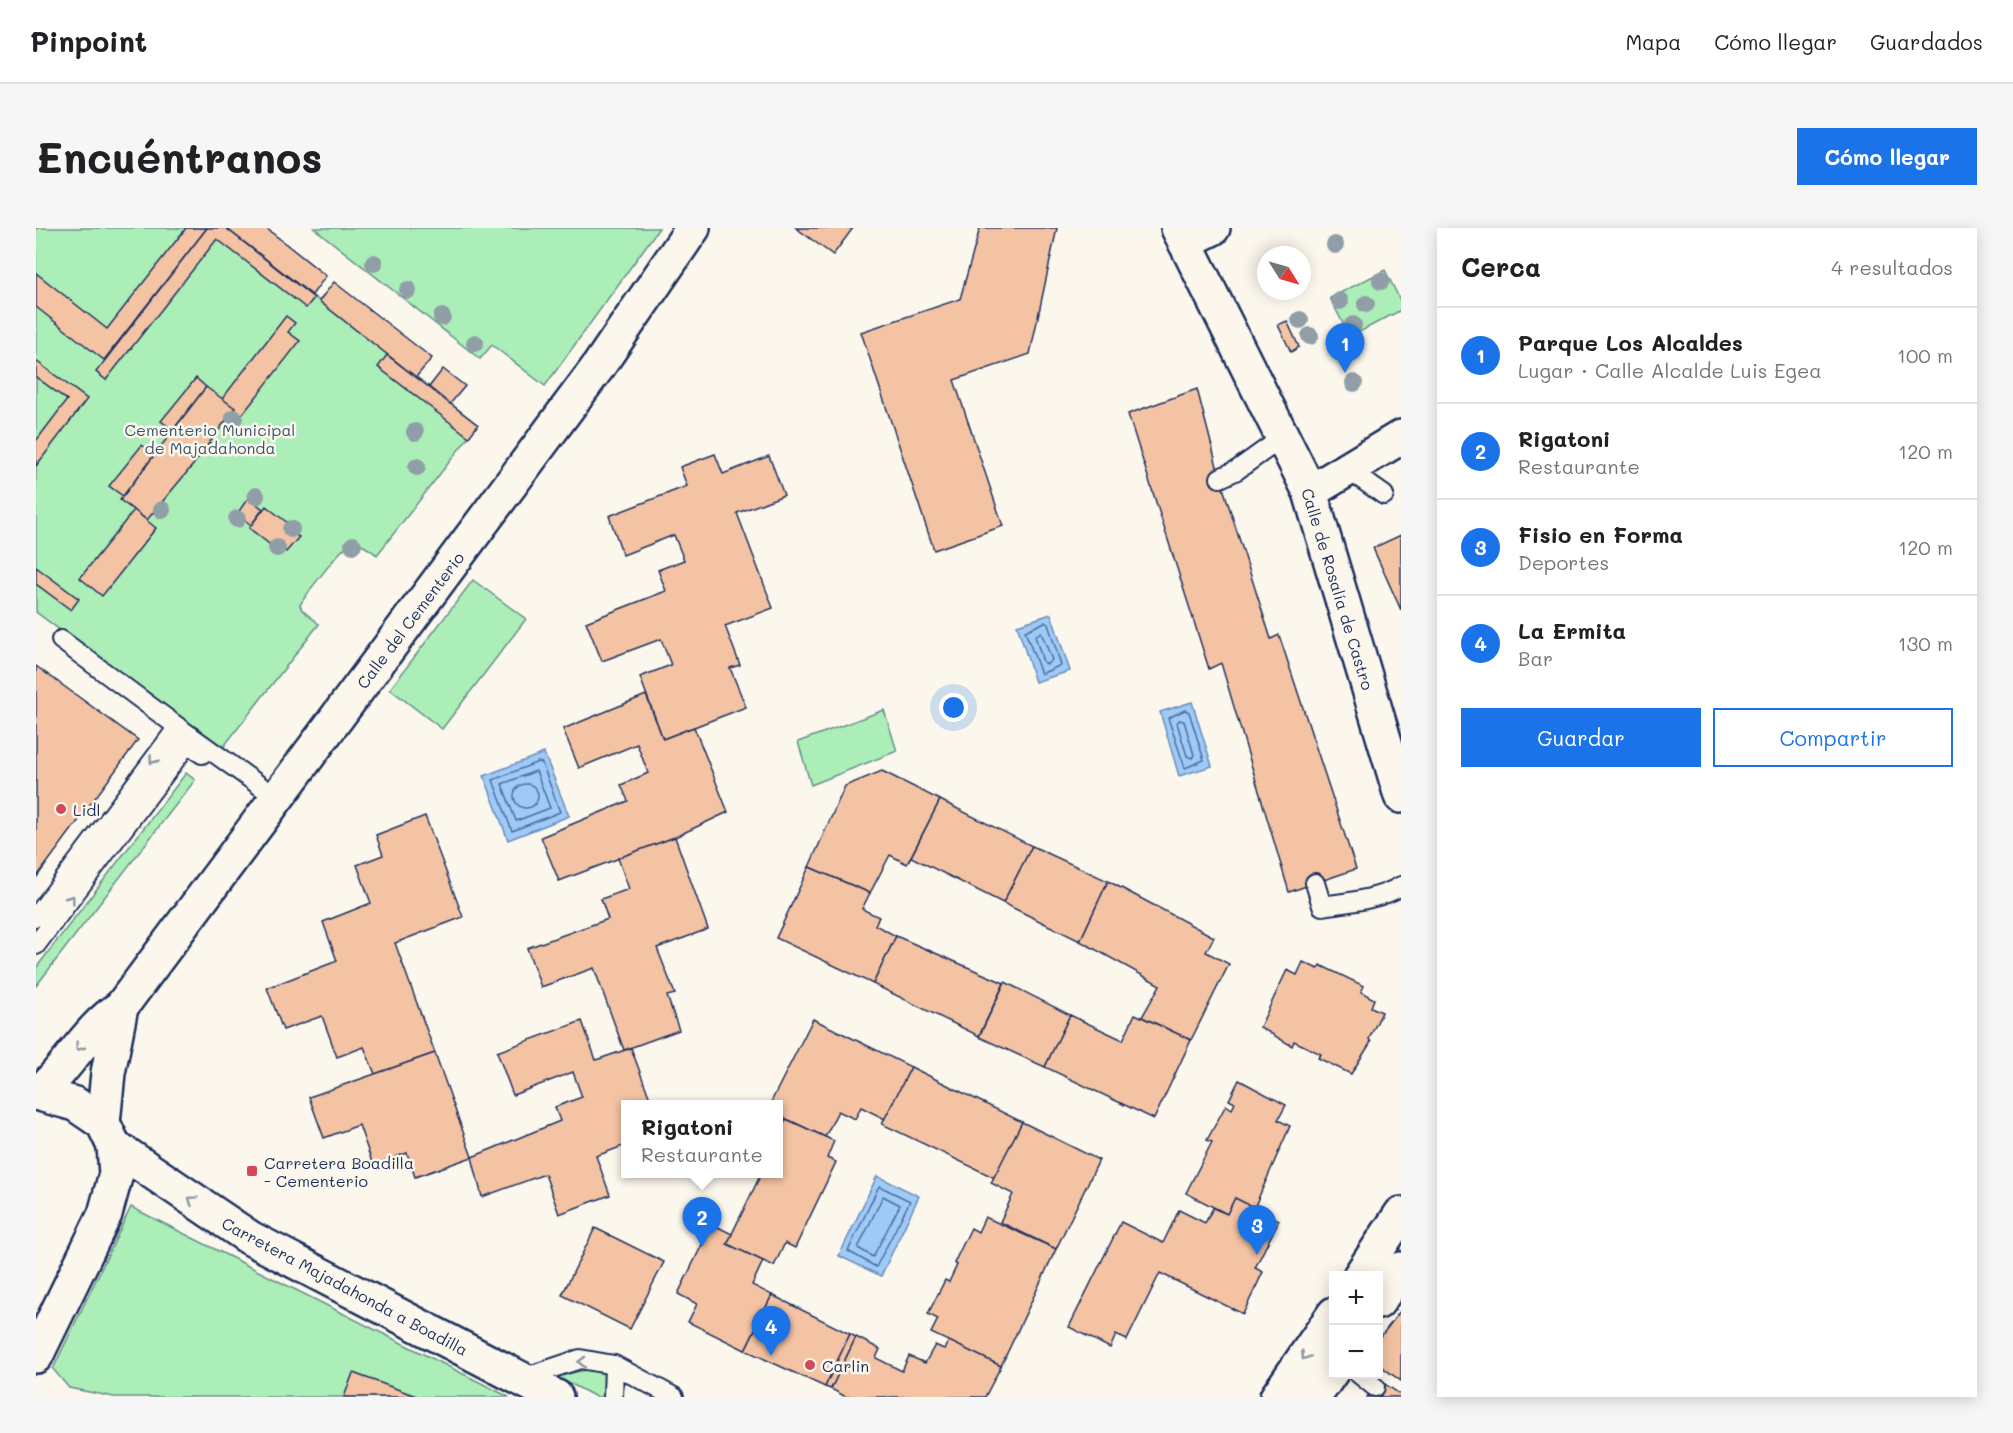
<!DOCTYPE html>
<html lang="es">
<meta charset="utf-8">
<style>
body{margin:0;font-family:Mali,sans-serif;background:#f6f6f6;color:#202124}
.controls{position:absolute;right:18px;bottom:18px;display:grid;overflow:hidden;border-radius:0px;box-shadow:0 3px 15px #0003}
.controls button{width:54px;height:54px;display:grid;place-items:center;padding:0;border:0;border-bottom:2px solid #e0e0e0;background:#fff;color:#202124;font:30px sans-serif}
.compass{position:absolute;left:1221px;top:18px;width:54px;height:54px;border-radius:50%;background:#fff;box-shadow:0 3px 15px #0003;rotate:127deg}
.you{position:absolute;left:918px;top:480px;width:21px;height:21px;margin:-15px;border:4px solid #fff;border-radius:50%;background:#1a73e8;box-shadow:0 0 0 9px #1a73e833}
.badge{display:grid;place-items:center;width:39px;height:39px;border-radius:50%;background:#1a73e8;color:#fff;font-size:20px;font-weight:700}
.pin{position:absolute;translate:-50% -50px;filter:drop-shadow(0 2px 3px #0008)}
.pin::after{content:'';position:absolute;top:32px;width:21px;height:18px;background:inherit;clip-path:polygon(0 0,100% 0,50% 100%)}
.popup{position:absolute;left:585px;top:872px;width:162px;height:78px;box-sizing:border-box;display:grid;place-content:center;border-radius:0px;background:#fff;filter:drop-shadow(0 2px 4px #0005);font-size:20px;white-space:nowrap;color:#757577}
.popup b{font-size:22px;color:#202124}
.popup::after{content:'';position:absolute;left:50%;top:100%;margin-left:-12px;border:12px solid transparent;border-top-color:#fff}
.list{margin:0;padding:0;list-style:none}
h2{display:flex;justify-content:space-between;align-items:center;height:78px;margin:0;padding:0 24px;font-size:26px}
h2 small{font-size:20px;font-weight:400;color:#757577}
.list li{display:grid;grid-template-columns:39px 1fr auto;gap:18px;align-items:center;box-sizing:border-box;height:96px;padding:0 24px;border-top:2px solid #e0e0e0}
.list b{display:block;font-size:22px;white-space:nowrap}
.list p{margin:0;font-size:20px;white-space:nowrap;color:#757577}
.list em{font-size:20px;font-style:normal;color:#757577}
.actions{display:flex;gap:12px;padding:18px 24px}
.actions a{flex:1;padding:14px 0;border:2px solid #1a73e8;border-radius:0px;text-align:center;font-size:21px;color:#1a73e8}
.actions .main{background:#1a73e8;color:#fff}
.map{position:relative;flex:none;width:1365px;height:1169px;overflow:hidden;border-radius:0px}
header{display:flex;align-items:center;gap:36px;box-sizing:border-box;height:84px;padding:0 30px;background:#fff;border-bottom:2px solid #e0e0e0}
header strong{font-size:28px}
nav{display:flex;gap:33px;margin-inline-start:auto;font-size:21px}
.intro{display:flex;align-items:center;justify-content:space-between;box-sizing:border-box;height:144px;padding:0 36px}
h1{margin:0;font-size:42px}
.button{padding:15px 27px;border-radius:0px;background:#1a73e8;color:#fff;font-size:21px;font-weight:700}
main{display:flex;gap:36px;padding:0 36px}
aside{flex:1;background:#fff;border-radius:0px;box-shadow:0 3px 15px #0003}
.map>svg:first-child{display:block}
.green{fill:#aceeb7;stroke:#648e8a;stroke-width:1.5}
.water{fill:#9ecaf8;stroke:#6a8cba;stroke-width:1.5}
.lines{fill:none;stroke-linecap:round;stroke-linejoin:round}
.shore{stroke:#4f6d9c;stroke-width:1.5}
.building{fill:#f4c3a4;stroke:#1b2f5e;stroke-width:1.5}
.service-casing{stroke:#1b2f5e;stroke-width:22}
.minor-casing{stroke:#1b2f5e;stroke-width:38}
.service{stroke:#fbf7ec;stroke-width:18}
.minor{stroke:#fbf7ec;stroke-width:33}
.tree{fill:#909ea8}
.oneway{stroke:#8b93a5}
.poi-dot{fill:#d1495b;stroke:#fbf7ec;stroke-width:2}
.labels{text-anchor:middle;dominant-baseline:central;stroke-width:5;stroke-linejoin:round;paint-order:stroke}
.park-label{font-size:16px;fill:#385570;stroke:#fbf7ec}
.street-label{font-size:16px;fill:#1b2f5e;stroke:#fbf7ec}
.poi-label{font-size:16px;fill:#1b2f5e;stroke:#fbf7ec;text-anchor:start}
</style>
<header>
<strong>Pinpoint</strong>
<nav><a>Mapa</a><a>Cómo llegar</a><a>Guardados</a></nav>
</header>
<div class="intro"><h1>Encuéntranos</h1><a class="button">Cómo llegar</a></div>
<main>
<div class="map">
<svg width="1365" height="1169" viewBox="0 0 1365 1169">
<rect width="100%" height="100%" fill="#fbf7ec"/>
<filter id="ink" filterUnits="userSpaceOnUse"><feTurbulence type="fractalNoise" baseFrequency=".0167" numOctaves="2"/><feDisplacementMap in="SourceGraphic" scale="12" xChannelSelector="R" yChannelSelector="G"/><feConvolveMatrix kernelMatrix="1 2 1 2 8 2 1 2 1" color-interpolation-filters="sRGB"/></filter>
<g filter="url(#ink)">
<g class="green">
<path d="M0,0H190L442,197L341,327C334,322 325,314 316,315C307,316 270,367 264,377L266,382L283,396L185,522L0,384Z"/>
<path d="M278,0H623L509,158L456,117L444,131Z"/>
<path d="M1349,42L1365,74V82L1314,109L1294,70Z"/>
<path d="M437,352L490,391L406,501L354,461Z"/>
<path d="M848,482L861,523L775,557L762,514Z"/>
<path d="M150,545L159,552L0,758V740Z"/>
<path d="M95,979L473,1169H78L33,1160L17,1141Z"/>
<path d="M556,1141L572,1145L569,1169H560L520,1148Z"/>
</g>
<g class="water">
<path d="M1015,386L1034,443L999,454L981,397Z"/>
<path d="M1156,474L1176,538L1143,548L1124,484Z"/>
<path d="M508,525L533,588L472,612L448,548Z"/>
<path d="M841,948L883,968L845,1048L803,1028Z"/>
</g>
<g class="lines">
<g class="shore">
<path d="M1009,394L1012,396L1025,437L1005,446L989,403Z"/>
<path d="M1005,404L1016,432L1011,436L1007,434L999,408Z"/>
<path d="M1149,482L1153,484L1168,532L1149,540L1132,490Z"/>
<path d="M1143,492L1148,493L1158,527L1156,530L1151,528L1141,495Z"/>
<path d="M502,534L506,535L524,584L476,603L457,552Z"/>
<path d="M500,543L514,580L480,593L466,556Z"/>
<circle cx="490" cy="568" r="12"/>
<path d="M843,958L874,973L840,1039L812,1023Z"/>
<path d="M847,968L864,977L837,1029L822,1020Z"/>
</g>
</g>
<g class="building">
<path d="M150,0H171L68,132L0,79V45L71,101Z"/>
<path d="M171,0H190L278,70L270,80L181,11L70,152L60,144Z"/>
<path d="M190,0H230L290,48L276,67Z"/>
<path d="M760,0H817L797,27Z"/>
<path d="M944,0H1021L994,126L918,152L967,298L898,322L825,104L924,71Z"/>
<path d="M298,54L396,130L380,149L283,73Z"/>
<path d="M250,88L259,95L252,104L264,113L206,187L186,171Z"/>
<path d="M1251,93L1263,119L1255,124L1242,97Z"/>
<path d="M351,127L442,197L433,209L342,139Z"/>
<path d="M0,133L51,171L0,238V213L31,172L0,149Z"/>
<path d="M407,141L429,158L414,176L393,159Z"/>
<path d="M160,150L170,159L137,202L125,193Z"/>
<path d="M170,159L199,180L157,237L111,292L84,272Z"/>
<path d="M1161,161L1184,250L1235,411L1243,407L1320,641L1253,664L1185,435L1173,441L1092,186Z"/>
<path d="M106,217L118,227L87,268L73,258Z"/>
<path d="M679,226L687,246L733,228L748,267L701,285L737,380L689,398L704,437L694,440L710,479L627,511L604,449L635,437L625,411L566,433L550,394L630,363L622,342L648,332L638,307L587,327L573,288L651,258L644,239Z"/>
<path d="M212,270L227,281L215,297L201,286Z"/>
<path d="M230,278L253,296L249,301L263,309L250,324L240,314L237,319L213,300Z"/>
<path d="M98,282L120,300L66,368L44,350Z"/>
<path d="M1365,307V382L1337,320Z"/>
<path d="M0,339L43,371L35,382L0,356Z"/>
<path d="M0,438L102,512L0,650Z"/>
<path d="M610,467L627,511L658,499L692,584L639,609L523,653L505,609L592,573L585,557L612,545L601,516L543,540L527,501Z"/>
<path d="M846,543L904,572L871,636L854,627L834,665L773,639L809,558Z"/>
<path d="M904,572L996,618L967,675L875,629Z"/>
<path d="M389,588L427,689L359,715L399,825L339,846L328,819L301,829L286,788L247,802L231,760L301,733L287,694L335,675L321,637L347,627L340,607Z"/>
<path d="M639,609L672,701L621,720L639,766L631,768L643,802L588,822L558,740L505,759L491,720L572,691L565,671L593,661L582,630Z"/>
<path d="M996,618L1072,653L1044,713L967,675Z"/>
<path d="M773,639L834,665L826,681L843,689L839,697L860,708L837,756L740,710Z"/>
<path d="M1072,653L1178,709L1170,724L1193,736L1155,812L1106,789L1124,757L1044,713Z"/>
<path d="M860,708L968,755L943,808L837,756Z"/>
<path d="M1267,734L1282,741L1284,737L1328,758L1325,764L1338,771L1335,779L1346,784L1333,811L1335,814L1315,846L1282,830L1285,826L1258,813L1256,818L1224,799L1251,742L1261,747Z"/>
<path d="M969,754L1034,787L1009,839L943,809Z"/>
<path d="M1099,786L1155,812L1118,891L1009,839L1034,787L1087,812Z"/>
<path d="M777,791L875,839L849,891L825,879L819,891L802,883L789,909L742,887V876H734Z"/>
<path d="M546,793L560,832L595,820L614,871L606,874L607,876H590V917L560,928L574,967L523,986L509,946L446,969L436,929L524,893L519,879L546,869L537,844L477,867L461,824Z"/>
<path d="M399,825L436,929L379,949L371,925L337,937L323,897L288,910L273,869Z"/>
<path d="M875,839L986,894L959,950L846,896Z"/>
<path d="M1203,852L1250,877L1242,892L1254,898L1218,980L1199,970L1191,986L1150,965L1176,914L1171,912L1190,877L1196,881L1199,875L1193,872Z"/>
<path d="M750,891L798,913L791,930L800,934L759,1020L749,1015L738,1038L691,1016L725,946H742V908Z"/>
<path d="M986,894L1063,932L1020,1021L964,994L977,966L955,955Z"/>
<path d="M1199,970L1243,992L1219,1040L1227,1044L1207,1086L1124,1045L1091,1112L1080,1107L1074,1120L1033,1099L1085,994L1127,1015L1143,982L1169,995L1177,980L1191,986Z"/>
<path d="M949,989L1020,1021L965,1138L895,1105L902,1091L892,1086L909,1052L913,1054L921,1037L918,1035L935,1000L942,1004Z"/>
<path d="M676,996L696,1006L691,1016L727,1033L716,1057L736,1067L709,1122L652,1094L661,1076L642,1066Z"/>
<path d="M559,1000L628,1034L594,1101L526,1067Z"/>
<path d="M736,1067L814,1106L789,1159L709,1122Z"/>
<path d="M1365,1082V1153L1342,1136V1112Z"/>
<path d="M814,1106L820,1109L795,1161L789,1159Z"/>
<path d="M820,1109L844,1121L840,1130L866,1143L873,1128L889,1135L899,1117L908,1121L913,1113L965,1138L949,1169H810L795,1161Z"/>
<path d="M317,1145L383,1169H308Z"/>
<path d="M1343,1152L1365,1167V1169H1331Z"/>
</g>
<g class="lines">
<g class="service-casing">
<g id="service">
<path d="M1311,241L1348,267"/>
<path d="M1184,250L1201,242L1247,209"/>
<path d="M25,412L142,499"/>
<path d="M1279,655L1286,678C1312,674 1342,672 1365,658"/>
<path d="M0,689L142,499L241,570"/>
<path d="M0,717L152,515L166,526"/>
<path d="M1323,1146L1339,1159"/>
<path d="M484,1151L544,1131L578,1137L638,1169"/>
<path d="M577,1169L578,1137"/>
</g>
</g>
<g class="minor-casing">
<g id="minor">
<path d="M1142,0L1274,264L1365,568"/>
<path d="M1149,14L1177,0"/>
<path d="M1274,264L1365,209"/>
<path d="M4,864C34,837 51,801 85,779L562,139L657,0"/>
<path d="M0,865L39,876L67,895L78,918L80,946L69,986L0,1128"/>
<path d="M67,895L72,845L85,779"/>
<path d="M78,918L214,1010L520,1169"/>
<path d="M1324,1048L1365,986"/>
<path d="M1342,1074L1365,1041"/>
<path d="M1241,1169L1298,1086"/>
<path d="M1278,1169L1298,1140"/>
</g>
</g>
<use href="#service" class="service"/>
<use href="#minor" class="minor"/>
</g>
<g class="tree">
<circle cx="1299" cy="17" r="9"/>
<circle cx="338" cy="35" r="9"/>
<circle cx="1345" cy="53" r="9"/>
<circle cx="372" cy="62" r="9"/>
<circle cx="1304" cy="73" r="9"/>
<circle cx="1330" cy="76" r="9"/>
<circle cx="406" cy="89" r="9"/>
<circle cx="1264" cy="92" r="9"/>
<circle cx="1317" cy="97" r="9"/>
<circle cx="1274" cy="108" r="9"/>
<circle cx="439" cy="115" r="9"/>
<circle cx="1318" cy="155" r="9"/>
<circle cx="198" cy="190" r="9"/>
<circle cx="379" cy="204" r="9"/>
<circle cx="381" cy="239" r="9"/>
<circle cx="220" cy="268" r="9"/>
<circle cx="126" cy="282" r="9"/>
<circle cx="201" cy="291" r="9"/>
<circle cx="255" cy="301" r="9"/>
<circle cx="317" cy="317" r="9"/>
<circle cx="241" cy="320" r="9"/>
</g>
<defs><path id="oneway-chevron" d="M-2-3.5L2.5 0L-2 3.5" fill="none" stroke-width="1.6" stroke-linecap="round" stroke-linejoin="round" transform="scale(1.5)"/></defs>
<g class="oneway">
<use href="#oneway-chevron" transform="translate(117 532) rotate(127)"/>
<use href="#oneway-chevron" transform="translate(35 671) rotate(-53)"/>
<use href="#oneway-chevron" transform="translate(43 819) rotate(127)"/>
<use href="#oneway-chevron" transform="translate(156 972) rotate(-145)"/>
<use href="#oneway-chevron" transform="translate(1269 1128) rotate(124)"/>
<use href="#oneway-chevron" transform="translate(546 1134) rotate(180)"/>
</g>
</g>
<g class="poi-dot">
<circle cx="25" cy="581" r="6"/>
<rect x="210" y="937" width="12" height="12" rx="3"/>
<circle cx="774" cy="1137" r="6"/>
</g>
<g class="labels">
<g class="park-label">
<text x="174" y="201">Cementerio Municipal<tspan x="174" dy="18">de Majadahonda</tspan></text>
</g>
<g class="street-label">
<text transform="translate(1302 361) rotate(73)">Calle de Rosalía de Castro</text>
<text transform="translate(374 392) rotate(-53)">Calle del Cementerio</text>
<text transform="translate(309 1058) rotate(28)">Carretera Majadahonda a Boadilla</text>
</g>
<g class="poi-label">
<text x="37" y="581">Lidl</text>
<text x="228" y="934">Carretera Boadilla<tspan x="228" dy="18">- Cementerio</tspan></text>
<text x="786" y="1137">Carlin</text>
</g>
</g>
</svg>
<div class="controls">
<button>+</button>
<button>−</button>
</div>
<svg class="compass" viewBox="-18 -18 36 36"><path d="M0-13l5 13h-10z" fill="#e53935"/><path d="M0 13l5-13h-10z" fill="#757577"/></svg>
<div class="you"></div>
<div class="pin badge" style="left:1309px;top:145px">1</div>
<div class="pin badge" style="left:666px;top:1019px">2</div>
<div class="popup"><b>Rigatoni</b>Restaurante</div>
<div class="pin badge" style="left:1221px;top:1027px">3</div>
<div class="pin badge" style="left:735px;top:1128px">4</div>
</div>
<aside>
<h2>Cerca<small>4 resultados</small></h2>
<ul class="list">
<li><span class="badge">1</span><div><b>Parque Los Alcaldes</b><p>Lugar · Calle Alcalde Luis Egea</p></div><em>100 m</em></li>
<li><span class="badge">2</span><div><b>Rigatoni</b><p>Restaurante</p></div><em>120 m</em></li>
<li><span class="badge">3</span><div><b>Fisio en Forma</b><p>Deportes</p></div><em>120 m</em></li>
<li><span class="badge">4</span><div><b>La Ermita</b><p>Bar</p></div><em>130 m</em></li>
</ul>
<div class="actions"><a class="main">Guardar</a><a>Compartir</a></div>
</aside>
</main>
